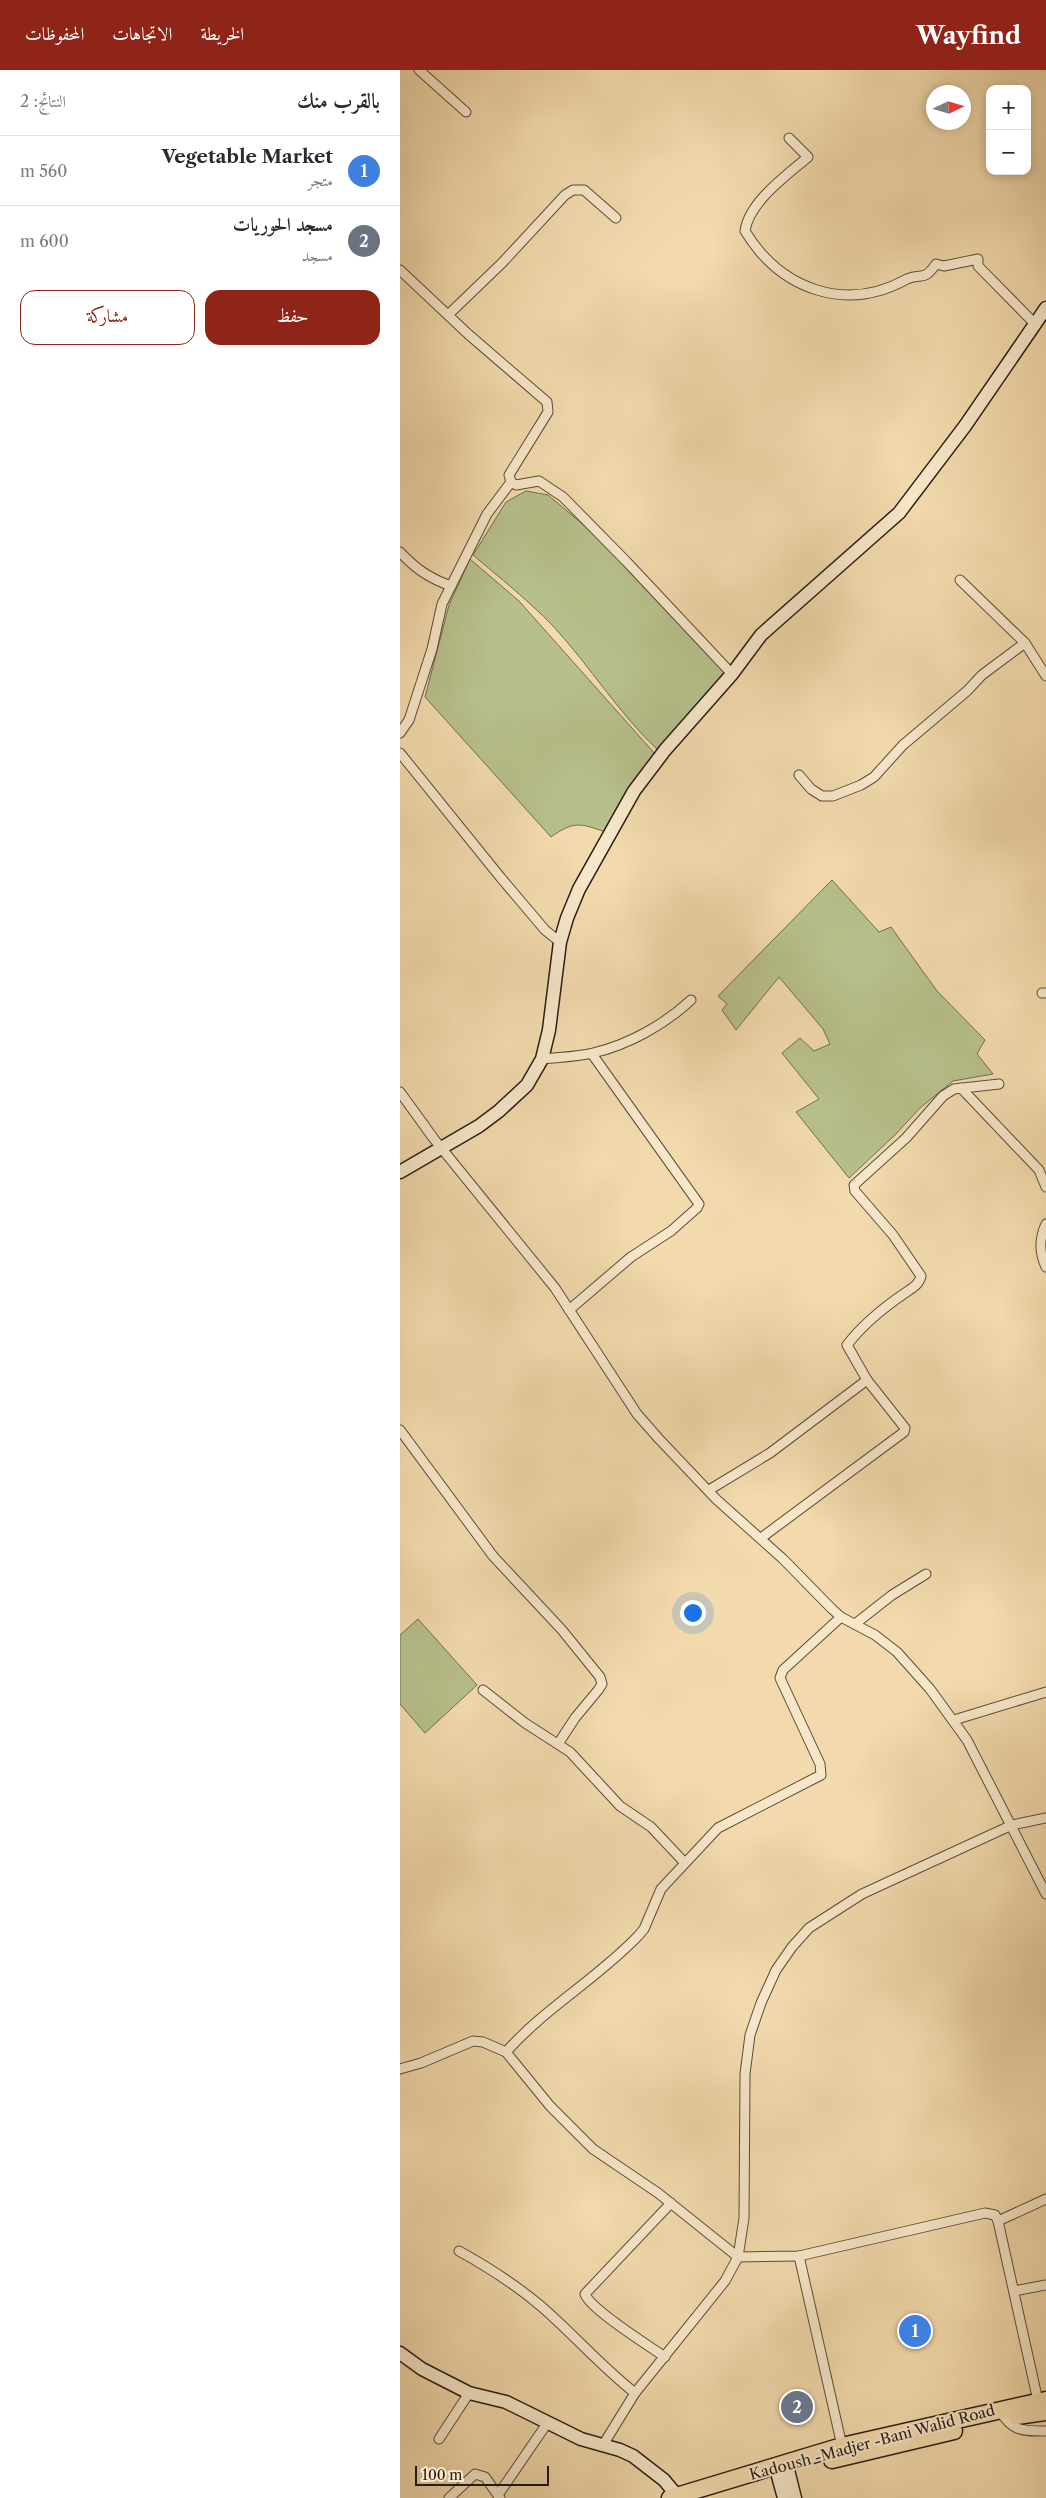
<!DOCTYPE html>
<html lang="ar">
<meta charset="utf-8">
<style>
body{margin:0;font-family:"Libre Caslon Text",Amiri,serif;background:#f7f7f7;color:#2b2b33;direction:rtl}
.controls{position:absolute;right:15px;top:15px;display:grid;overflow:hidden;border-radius:10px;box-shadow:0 2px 8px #0003}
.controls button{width:45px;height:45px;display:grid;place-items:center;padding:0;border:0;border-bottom:1px solid #e1e1e2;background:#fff;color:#2b2b33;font:25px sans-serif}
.compass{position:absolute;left:526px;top:15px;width:45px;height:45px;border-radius:50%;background:#fff;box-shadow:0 2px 8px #0003;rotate:86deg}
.scale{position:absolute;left:15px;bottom:12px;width:134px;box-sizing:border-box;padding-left:5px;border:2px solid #281d15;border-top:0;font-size:14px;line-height:18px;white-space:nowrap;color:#281d15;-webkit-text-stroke:4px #f7e7c9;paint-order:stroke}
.you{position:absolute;left:292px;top:1542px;width:18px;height:18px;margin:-12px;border:4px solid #fff;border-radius:50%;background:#1a73e8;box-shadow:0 0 0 8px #1a73e833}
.badge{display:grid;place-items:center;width:32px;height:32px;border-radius:50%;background:#8f2418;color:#fff;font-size:16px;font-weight:700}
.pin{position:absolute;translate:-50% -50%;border:2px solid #fff;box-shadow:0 1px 5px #0006}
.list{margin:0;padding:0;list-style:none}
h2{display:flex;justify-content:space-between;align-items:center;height:65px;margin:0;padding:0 20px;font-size:21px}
h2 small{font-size:16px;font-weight:400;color:#7c7c81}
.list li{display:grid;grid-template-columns:32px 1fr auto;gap:15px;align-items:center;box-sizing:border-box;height:70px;padding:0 20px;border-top:1px solid #e1e1e2}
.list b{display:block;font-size:19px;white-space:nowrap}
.list p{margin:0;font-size:16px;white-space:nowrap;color:#7c7c81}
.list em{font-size:16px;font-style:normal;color:#7c7c81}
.actions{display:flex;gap:10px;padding:15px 20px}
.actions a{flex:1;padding:11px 0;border:1px solid #8f2418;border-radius:15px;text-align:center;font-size:18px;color:#8f2418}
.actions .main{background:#8f2418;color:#fff}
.map{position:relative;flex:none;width:646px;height:2428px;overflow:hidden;direction:ltr}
header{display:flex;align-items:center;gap:30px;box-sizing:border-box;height:70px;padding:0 25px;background:#8f2418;color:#fff}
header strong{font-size:24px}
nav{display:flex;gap:28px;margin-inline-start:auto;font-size:18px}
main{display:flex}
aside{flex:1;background:#fff}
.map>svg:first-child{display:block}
.green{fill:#b7c08c;stroke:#706e50}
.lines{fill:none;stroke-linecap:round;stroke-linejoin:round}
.street-casing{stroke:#5a4c3b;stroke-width:11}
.secondary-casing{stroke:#281d15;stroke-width:15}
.highway-casing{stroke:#281d15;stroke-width:19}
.street{stroke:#f7e7c9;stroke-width:9}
.secondary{stroke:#f7e7c9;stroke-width:12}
.highway{stroke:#f2daac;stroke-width:16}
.labels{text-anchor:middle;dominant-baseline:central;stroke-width:4;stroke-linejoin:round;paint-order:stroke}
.street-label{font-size:15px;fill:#281d15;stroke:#f7e7c9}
</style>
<header>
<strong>Wayfind</strong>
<nav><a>الخريطة</a><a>الاتجاهات</a><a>المحفوظات</a></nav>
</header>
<main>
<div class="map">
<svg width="646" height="2428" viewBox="0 0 646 2428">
<rect width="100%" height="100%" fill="#f2daac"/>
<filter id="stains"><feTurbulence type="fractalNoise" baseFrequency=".004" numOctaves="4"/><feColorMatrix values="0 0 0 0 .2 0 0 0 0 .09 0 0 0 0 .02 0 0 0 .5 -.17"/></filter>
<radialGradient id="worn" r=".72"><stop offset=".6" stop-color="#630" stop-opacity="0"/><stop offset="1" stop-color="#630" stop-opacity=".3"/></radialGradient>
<g class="green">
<path d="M126,421L148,425L192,462L327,605L259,681C219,644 190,596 153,556C128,530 100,508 73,485L106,432Z"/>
<path d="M70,489L119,531L255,684L205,762C181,753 173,751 151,767L25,627L49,535Z"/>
<path d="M432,810L479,862L491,857L537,921L585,970L577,984L593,1004L553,1011L520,1038L495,1065L449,1108L396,1042L419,1029L382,983L400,968L414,981L430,974L423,959L379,907L336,960L322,940L327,934L318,926Z"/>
<path d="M18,1549L77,1615L25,1663L0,1634V1565Z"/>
</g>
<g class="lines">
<g class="street-casing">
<g id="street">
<path d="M19,0L66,42"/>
<path d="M389,68L408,87C386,106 349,132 345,161C381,220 446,243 507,209C521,202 523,213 536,194L544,196L578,189V196L636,255"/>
<path d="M0,200L68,264L147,332L148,342L109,405L111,412L116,415L139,411L163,427L226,491L332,604"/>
<path d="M49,244L102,193L165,125L173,120H184L216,148"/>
<path d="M0,482C16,499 29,508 51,516"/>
<path d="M560,510L625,573L646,606"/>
<path d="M0,663L9,650L32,579L42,534L87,444L111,412"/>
<path d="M0,683L101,808L145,860L160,872"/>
<path d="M399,705L411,719L422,726H433L461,715L474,707L503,675L567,621L582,605L625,573"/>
<path d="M642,923H646"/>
<path d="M142,989C159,987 177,987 193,983C228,975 264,955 291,930"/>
<path d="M561,1018L639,1100L646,1117"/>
<path d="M0,1022L34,1069L155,1218L237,1344L259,1369L316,1429L383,1489L432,1539L441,1547L475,1565L497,1582L530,1619L567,1670L646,1824"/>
<path d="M646,1154C639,1169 639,1182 646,1197"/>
<path d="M169,1240L231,1187L271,1161L297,1138L299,1134L192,984"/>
<path d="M0,1360L93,1486L162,1560L200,1607L202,1614L199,1619L175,1648L158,1674"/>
<path d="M309,1420L370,1383L467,1310"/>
<path d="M361,1468L504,1362L505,1358L467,1310L447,1275C463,1254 483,1238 505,1223C512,1218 519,1215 521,1206L493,1165L455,1121L454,1115L506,1068L543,1026L554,1019L599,1014"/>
<path d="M455,1554L492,1525L526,1504"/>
<path d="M83,1620L125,1653L170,1682L220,1736L251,1757L284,1792"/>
<path d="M554,1650L646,1622"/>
<path d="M106,1982C145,1938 198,1908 238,1866L244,1859L261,1819L318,1758L421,1705L420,1694L380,1608L383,1600L441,1547"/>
<path d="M0,1999L21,1993L73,1971L83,1972L106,1982L150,2036L193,2079L258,2123L338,2187L399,2186L585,2143L595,2145L598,2151L638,2331"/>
<path d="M598,2151L646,2129"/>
<path d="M59,2181C88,2197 116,2215 142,2237C174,2265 202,2297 235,2323"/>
<path d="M399,2186L442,2376"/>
<path d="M614,2221L646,2215"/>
<path d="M265,2287C249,2276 190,2239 185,2224L271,2133"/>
<path d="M599,2339C612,2362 622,2361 646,2361"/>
<path d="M39,2369L69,2323"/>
<path d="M203,2375L235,2323L325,2211L338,2187L344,2148L345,2004L350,1965L361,1933L376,1900L392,1877L409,1858L462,1824L612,1755L646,1748"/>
<path d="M98,2425L148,2352"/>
<path d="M49,2428L75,2404L85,2407L100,2428"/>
</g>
</g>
<g class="secondary-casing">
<g id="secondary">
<path d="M0,1102L79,1056L99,1041L127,1015L142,989L149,960L160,872L167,848L179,819L234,721L265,680L332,604L361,565L499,443L565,356L646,238"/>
<path d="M0,2283L22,2299L69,2323L106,2332L181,2369L220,2380L233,2386L264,2410L279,2428"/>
<path d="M386,2392L395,2428"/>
<path d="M375,2395L384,2428"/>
</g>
</g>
<g class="highway-casing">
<g id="highway">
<path d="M617,2346L646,2342"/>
<path d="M432,2390L554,2361"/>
<path d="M270,2428L442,2376L646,2330"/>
</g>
</g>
<use href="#street" class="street"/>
<use href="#secondary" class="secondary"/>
<use href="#highway" class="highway"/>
</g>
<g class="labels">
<g class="street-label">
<text transform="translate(472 2372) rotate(-15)">Kadoush -Madjer -Bani Walid Road</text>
</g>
</g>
<rect width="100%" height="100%" filter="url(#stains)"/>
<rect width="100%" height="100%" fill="url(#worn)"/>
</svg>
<div class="controls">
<button>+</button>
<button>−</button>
</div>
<svg class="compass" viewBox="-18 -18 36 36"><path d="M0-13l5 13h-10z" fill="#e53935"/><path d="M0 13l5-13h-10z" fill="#7c7c81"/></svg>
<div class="scale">100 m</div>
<div class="you"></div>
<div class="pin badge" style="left:515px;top:2261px;background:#3f7fe0">1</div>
<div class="pin badge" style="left:397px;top:2337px;background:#6b7280">2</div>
</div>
<aside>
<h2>بالقرب منك<small>النتائج: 2</small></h2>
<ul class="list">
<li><span class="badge" style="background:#3f7fe0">1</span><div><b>Vegetable Market</b><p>متجر</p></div><em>560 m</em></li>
<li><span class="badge" style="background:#6b7280">2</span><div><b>مسجد الحوريات</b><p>مسجد</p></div><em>600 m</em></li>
</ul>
<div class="actions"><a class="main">حفظ</a><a>مشاركة</a></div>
</aside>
</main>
